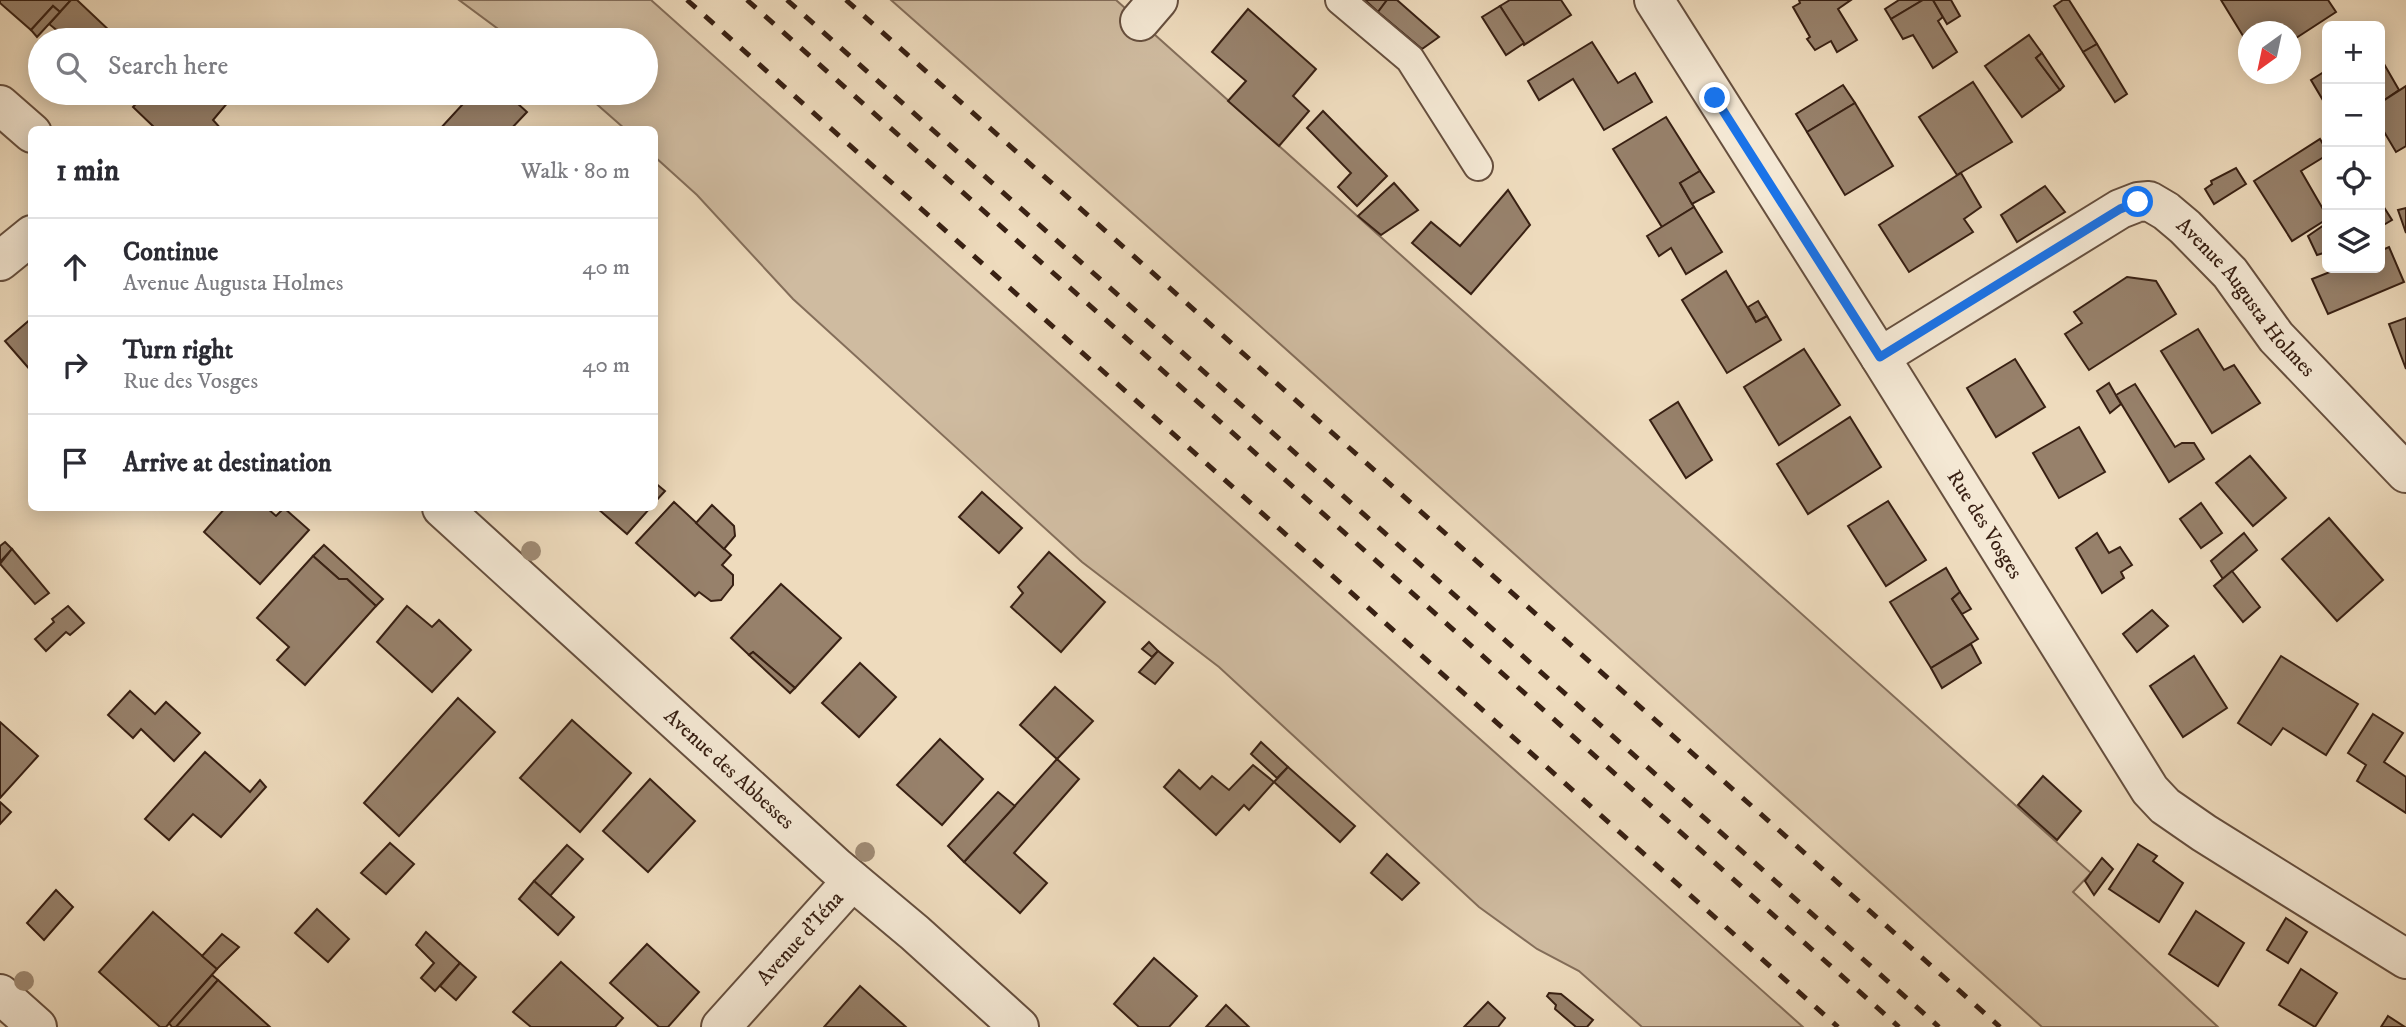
<!DOCTYPE html>
<meta charset="utf-8">
<style>
body{margin:0;font-family:"IM FELL DW Pica",serif;background:#f7f7f7;color:#2b2b33}
.controls{position:absolute;right:21px;top:21px;display:grid;overflow:hidden;border-radius:10px;box-shadow:0 4px 18px #0003}
.controls button{width:63px;height:63px;display:grid;place-items:center;padding:0;border:0;border-bottom:2px solid #e1e1e2;background:#fff;color:#2b2b33;font:35px sans-serif}
.compass{position:absolute;left:2238px;top:21px;width:63px;height:63px;border-radius:50%;background:#fff;box-shadow:0 4px 18px #0003;rotate:213deg}
.stop{position:absolute;width:21px;height:21px;margin:-16px;border:5px solid #1a73e8;border-radius:50%;background:#fff}
.stop.end{background:#1a73e8;border-color:#fff;box-shadow:0 2px 7px #0008}
.list{margin:0;padding:0;list-style:none}
h2{display:flex;justify-content:space-between;align-items:center;height:91px;margin:0;padding:0 28px;font-size:30px}
h2 small{font-size:23px;font-weight:400;color:#7c7c81}
.list li{display:grid;grid-template-columns:46px 1fr auto;gap:21px;align-items:center;box-sizing:border-box;height:98px;padding:0 28px;border-top:2px solid #e1e1e2}
.list b{display:block;font-size:26px;white-space:nowrap}
.list p{margin:0;font-size:23px;white-space:nowrap;color:#7c7c81}
.list em{font-size:23px;font-style:normal;color:#7c7c81}
.icon{flex:none;width:38px;height:38px;fill:none;stroke:currentColor;stroke-width:2;stroke-linecap:round;stroke-linejoin:round}
.map{position:relative;flex:none;width:2406px;height:1027px;overflow:hidden}
.search{position:absolute;background:#fff;box-shadow:0 4px 18px #0003;left:28px;top:28px;width:630px;height:77px;display:flex;align-items:center;gap:18px;box-sizing:border-box;padding:0 24px;border-radius:38px;color:#7c7c81;font-size:26px}
.panel{position:absolute;background:#fff;box-shadow:0 4px 18px #0003;left:28px;top:126px;width:630px;height:385px;border-radius:10px}
.map>svg:first-child{display:block}
.green{fill:#cfbba0;stroke:#846e5a;stroke-width:2}
.building{fill:#97816b;stroke:#382013;stroke-width:2}
.lines{fill:none;stroke-linecap:round;stroke-linejoin:round}
.lane-casing{stroke:#664f3e;stroke-width:32}
.street-casing{stroke:#664f3e;stroke-width:42}
.lane{stroke:#f4e8d4;stroke-width:28}
.street{stroke:#f4e8d4;stroke-width:38}
.rail{stroke:#382013;stroke-width:5;stroke-dasharray:12 12;stroke-linecap:butt}
.tree{fill:#9f8a73}
.route{stroke:#1a73e8;stroke-width:9}
.labels{text-anchor:middle;dominant-baseline:central;stroke-width:7;stroke-linejoin:round;paint-order:stroke}
.street-label{font-size:21px;fill:#382013;stroke:#f4e8d4}
</style>
<div class="map">
<svg width="2406" height="1027" viewBox="0 0 2406 1027">
<rect width="100%" height="100%" fill="#eedbbd"/>
<filter id="stains"><feTurbulence type="fractalNoise" baseFrequency=".00286" numOctaves="4"/><feColorMatrix values="0 0 0 0 .2 0 0 0 0 .09 0 0 0 0 .02 0 0 0 .5 -.17"/></filter>
<radialGradient id="worn" r=".72"><stop offset=".6" stop-color="#630" stop-opacity="0"/><stop offset="1" stop-color="#630" stop-opacity=".3"/></radialGradient>
<g class="green">
<path d="M459,0H651L1803,1027H1642L1579,971L1537,949L1479,907L1219,667L1082,562L793,299L697,195L655,157L654,130L625,129L584,93H646V40H513Z"/>
<path d="M891,0H1116L2091,873L2073,892L2218,1027H2042L1250,317Z"/>
</g>
<g class="building">
<path d="M0,0H71L60,12L53,6L31,30L0,3Z"/>
<path d="M71,0H77L112,33L105,40H61L64,36L49,24Z"/>
<path d="M1365,0H1387L1378,12Z"/>
<path d="M1387,0H1397L1439,37L1422,49L1378,12Z"/>
<path d="M1510,0H1561L1571,15L1524,45L1500,6Z"/>
<path d="M1799,0H1851L1838,9L1857,40L1837,52L1831,41L1815,50L1807,39L1810,37L1793,7L1800,3Z"/>
<path d="M1899,0H1923L1891,19L1885,9Z"/>
<path d="M1923,0H1933L1943,17L1938,21L1957,52L1933,68L1913,35L1903,39L1891,19Z"/>
<path d="M1933,0H1951L1960,16L1947,24Z"/>
<path d="M2063,0H2069L2097,44L2083,52L2054,6Z"/>
<path d="M2221,0H2328L2336,12L2290,42V32H2248V44Z"/>
<path d="M53,6L60,12L37,37L31,30Z"/>
<path d="M1500,6L1524,43L1506,55L1482,17Z"/>
<path d="M1248,9L1316,69L1293,96L1309,111L1279,146L1228,101L1246,81L1212,52Z"/>
<path d="M2029,35L2042,53L2036,58L2060,90L2022,117L1985,66Z"/>
<path d="M1592,42L1618,83L1635,73L1652,102L1604,130L1573,79L1539,100L1528,81Z"/>
<path d="M2097,44L2127,94L2115,102L2083,52Z"/>
<path d="M2042,53L2064,86L2060,90L2036,58Z"/>
<path d="M2380,57L2399,90L2380,103Z"/>
<path d="M2327,70V107L2311,80Z"/>
<path d="M1973,82L2012,142L1957,175L1919,117Z"/>
<path d="M1843,85L1855,103L1807,132L1796,114Z"/>
<path d="M2406,86V146L2396,152L2380,125V103Z"/>
<path d="M146,93H221L229,101L213,120L222,130H157L133,107Z"/>
<path d="M473,93H506L527,112L510,130H439Z"/>
<path d="M1855,103L1893,166L1845,195L1807,132Z"/>
<path d="M1323,111L1387,176L1357,206L1338,187L1351,173L1307,128Z"/>
<path d="M1666,117L1700,171L1680,183L1694,207L1662,227L1613,149Z"/>
<path d="M2320,139L2327,151V155L2301,171L2327,216V219L2292,241L2254,181Z"/>
<path d="M2236,168L2246,184L2214,204L2205,189L2212,184L2211,181Z"/>
<path d="M1700,171L1714,192L1692,204L1680,183Z"/>
<path d="M1961,173L1981,207L1964,219L1973,232L1909,272L1879,225Z"/>
<path d="M1394,183L1418,210L1381,235L1358,216Z"/>
<path d="M2045,186L2065,212L2017,242L2001,215Z"/>
<path d="M1508,190L1530,225L1471,294L1412,243L1431,222L1460,246Z"/>
<path d="M2380,201L2392,220L2380,227Z"/>
<path d="M1694,207L1722,252L1686,274L1671,248L1659,256L1647,236Z"/>
<path d="M2406,208V233L2398,210Z"/>
<path d="M2327,223V252L2317,255L2308,236Z"/>
<path d="M2389,247L2404,282L2328,314L2312,279L2340,268H2380V251Z"/>
<path d="M1726,271L1756,322L1767,316L1781,340L1727,373L1682,300Z"/>
<path d="M2127,277L2156,281L2176,314L2089,370L2065,334L2082,323L2074,312Z"/>
<path d="M1758,301L1767,316L1756,322L1748,307Z"/>
<path d="M32,318V372L5,341Z"/>
<path d="M2406,318V369L2389,324Z"/>
<path d="M2198,329L2224,370L2234,365L2260,403L2212,433L2161,351Z"/>
<path d="M1804,349L1840,405L1779,445L1744,387Z"/>
<path d="M2015,359L2045,407L1996,437L1967,388Z"/>
<path d="M2109,383L2121,404L2110,413L2097,391Z"/>
<path d="M2135,384L2175,447L2182,443H2194L2204,459L2169,482L2116,395Z"/>
<path d="M1678,402L1712,460L1686,478L1650,420Z"/>
<path d="M1850,417L1881,467L1808,514L1777,464Z"/>
<path d="M2079,427L2105,472L2059,498L2033,453Z"/>
<path d="M2250,456L2286,498L2253,526L2216,483Z"/>
<path d="M654,482L665,491L654,503Z"/>
<path d="M982,492L1022,528L999,553L959,517Z"/>
<path d="M1888,501L1926,560L1886,586L1848,526Z"/>
<path d="M674,502L731,555L722,565L733,575V585L721,600L711,601L699,592L695,596L636,543Z"/>
<path d="M2201,503L2222,533L2201,548L2180,519Z"/>
<path d="M712,505L734,526L735,536L724,549L696,523Z"/>
<path d="M225,508H267L276,516L284,508L309,530L260,584L204,532Z"/>
<path d="M597,508H650L627,534Z"/>
<path d="M2329,518L2383,580L2337,621L2282,559Z"/>
<path d="M2097,533L2109,553L2120,547L2132,565L2121,572L2124,578L2102,593L2076,548Z"/>
<path d="M2244,533L2257,550L2223,579L2211,561Z"/>
<path d="M5,542L12,549L0,562V546Z"/>
<path d="M324,545L383,599L376,606L347,579H339L313,556Z"/>
<path d="M12,549L49,593L35,604L0,564Z"/>
<path d="M1049,552L1105,602L1061,652L1011,607L1023,593L1018,587Z"/>
<path d="M313,556L339,579H347L376,606L305,685L277,660L289,647L257,618Z"/>
<path d="M1946,568L1960,592L1952,599L1978,639L1931,668L1890,602Z"/>
<path d="M2232,571L2260,607L2243,622L2214,586Z"/>
<path d="M781,584L841,638L795,688L753,652L749,655L731,638Z"/>
<path d="M1960,592L1971,609L1962,614L1952,599Z"/>
<path d="M68,606L84,623L70,635L66,632L46,651L35,639L54,622L52,619Z"/>
<path d="M407,606L432,627L439,620L471,650L432,692L377,642Z"/>
<path d="M2152,610L2168,626L2137,652L2123,634Z"/>
<path d="M1149,642L1158,651L1152,657L1142,649Z"/>
<path d="M1971,644L1981,663L1942,688L1931,668Z"/>
<path d="M1158,651L1173,663L1155,684L1139,672Z"/>
<path d="M753,652L795,688L790,693L749,655Z"/>
<path d="M2194,656L2227,708L2183,737L2150,686Z"/>
<path d="M2281,656L2358,704L2326,755L2283,728L2271,745L2238,723Z"/>
<path d="M860,663L896,697L859,737L822,703Z"/>
<path d="M1055,687L1093,721L1057,759L1020,725Z"/>
<path d="M130,691L155,714L166,702L200,733L174,761L141,729L133,738L108,715Z"/>
<path d="M458,698L495,732L399,836L364,803Z"/>
<path d="M2373,714L2403,733L2384,762L2406,777V813L2357,781L2366,765L2348,753Z"/>
<path d="M572,720L631,773L580,832L520,778Z"/>
<path d="M0,722L38,756L0,798Z"/>
<path d="M940,739L983,779L942,825L897,785Z"/>
<path d="M1261,742L1288,767L1277,778L1251,754Z"/>
<path d="M205,752L250,792L260,780L266,787L221,837L193,814L169,840L145,819Z"/>
<path d="M1057,759L1079,779L1014,853L1047,883L1020,913L964,862Z"/>
<path d="M1253,765L1274,782L1249,810L1244,805L1216,835L1164,787L1179,770L1200,789L1212,776L1229,790Z"/>
<path d="M1288,767L1355,826L1340,842L1274,782Z"/>
<path d="M2043,776L2081,811L2057,840L2018,805Z"/>
<path d="M650,779L695,821L648,872L603,831Z"/>
<path d="M998,792L1015,806L964,862L948,846Z"/>
<path d="M0,802L11,812L0,824Z"/>
<path d="M390,843L414,864L386,894L361,873Z"/>
<path d="M2138,844L2157,856L2153,861L2183,883L2159,922L2109,889Z"/>
<path d="M567,845L583,859L550,896L534,881Z"/>
<path d="M1387,854L1419,883L1402,900L1371,873Z"/>
<path d="M2102,858L2113,869L2094,895L2085,881Z"/>
<path d="M534,881L574,917L558,935L519,899Z"/>
<path d="M56,890L73,907L44,940L27,923Z"/>
<path d="M317,909L349,939L328,962L295,933Z"/>
<path d="M2196,911L2244,943L2218,986L2169,954Z"/>
<path d="M153,912L217,969L166,1027H160L99,972Z"/>
<path d="M2286,918L2307,932L2288,963L2267,950Z"/>
<path d="M426,932L460,963L435,991L421,978L434,963L416,945Z"/>
<path d="M222,934L239,947L217,969L202,956Z"/>
<path d="M647,944L699,992L668,1027H659L610,983Z"/>
<path d="M1154,958L1197,996L1169,1027H1139L1114,1004Z"/>
<path d="M561,962L623,1018L615,1027H531L513,1012Z"/>
<path d="M460,963L476,977L456,1000L440,986Z"/>
<path d="M2301,969L2337,993L2315,1027L2279,1005Z"/>
<path d="M212,975L218,980L176,1027H172L169,1023Z"/>
<path d="M218,980L270,1027H176Z"/>
<path d="M860,986L906,1027H824Z"/>
<path d="M1549,993L1561,994L1593,1020L1587,1027H1576L1555,1009L1556,1005L1547,996Z"/>
<path d="M1488,1002L1505,1018L1498,1027H1464Z"/>
<path d="M1226,1005L1249,1027H1206Z"/>
<path d="M2388,1016L2405,1027H2381Z"/>
</g>
<g class="lines">
<g class="lane-casing">
<path id="lane" d="M1340,0L1410,59L1478,166"/>
</g>
<g class="street-casing">
<g id="street">
<path id="s1" d="M1654,0L1880,357L2150,790L2165,806L2204,833L2406,959"/>
<path d="M1140,21L1158,0"/>
<path d="M0,105L32,133"/>
<path d="M0,261L32,235"/>
<path id="s2" d="M1880,357L2120,209L2138,202L2149,201L2166,211L2185,227L2230,273L2276,337L2406,473"/>
<path id="s3" d="M442,508L835,866L915,933L1019,1027"/>
<path d="M0,994L37,1027"/>
<path id="s4" d="M721,1027L852,881"/>
</g>
</g>
<use href="#lane" class="lane"/>
<use href="#street" class="street"/>
<g class="rail">
<path d="M687,0L1838,1027"/>
<path d="M747,0L1899,1027"/>
<path d="M787,0L1939,1027"/>
<path d="M846,0L2000,1027"/>
</g>
</g>
<g class="tree">
<circle cx="531" cy="551" r="10"/>
<circle cx="865" cy="852" r="10"/>
<circle cx="24" cy="981" r="10"/>
</g>
<g class="lines">
<path class="route" d="M1715,98L1880,357L2120,209L2138,202"/>
</g>
<g class="labels">
<g class="street-label">
<text stroke="none"><textPath href="#s2" startOffset="450">Avenue Augusta Holmes</textPath></text>
<text stroke="none"><textPath href="#s1" startOffset="620">Rue des Vosges</textPath></text>
<text stroke="none"><textPath href="#s3" startOffset="388">Avenue des Abbesses</textPath></text>
<text stroke="none"><textPath href="#s4" startOffset="119">Avenue d'Iéna</textPath></text>
</g>
</g>
<rect width="100%" height="100%" filter="url(#stains)"/>
<rect width="100%" height="100%" fill="url(#worn)"/>
</svg>
<div class="controls">
<button>+</button>
<button>−</button>
<button><svg class="icon" aria-label="locate" viewBox="0 0 24 24"><circle cx="12" cy="12" r="6"/><path d="M12 2v4M12 18v4M2 12h4M18 12h4"/></svg></button>
<button><svg class="icon" aria-label="layers" viewBox="0 0 24 24"><path d="M12 4l9 5-9 5-9-5zM3 14l9 5 9-5"/></svg></button>
</div>
<svg class="compass" viewBox="-18 -18 36 36"><path d="M0-13l5 13h-10z" fill="#e53935"/><path d="M0 13l5-13h-10z" fill="#7c7c81"/></svg>
<div class="stop" style="left:2138px;top:202px"></div>
<div class="stop end" style="left:1715px;top:98px"></div>
<div class="search"><svg class="icon" aria-label="search" viewBox="0 0 24 24"><circle cx="10" cy="10" r="6"/><path d="M15 15l6 6"/></svg>Search here</div>
<section class="panel">
<h2>1 min<small>Walk · 80 m</small></h2>
<ul class="list">
<li><svg class="icon" aria-label="ahead" viewBox="0 0 24 24"><path d="M12 20V5M6 11l6-6 6 6"/></svg><div><b>Continue</b><p>Avenue Augusta Holmes</p></div><em>40 m</em></li>
<li><svg class="icon" aria-label="right" viewBox="0 0 24 24"><path d="M7 20v-9h11M14 6l5 5-5 5"/></svg><div><b>Turn right</b><p>Rue des Vosges</p></div><em>40 m</em></li>
<li><svg class="icon" aria-label="arrive" viewBox="0 0 24 24"><path d="M6 21V4h12l-3 4 3 4H6"/></svg><div><b>Arrive at destination</b></div></li>
</ul>
</section>
</div>
